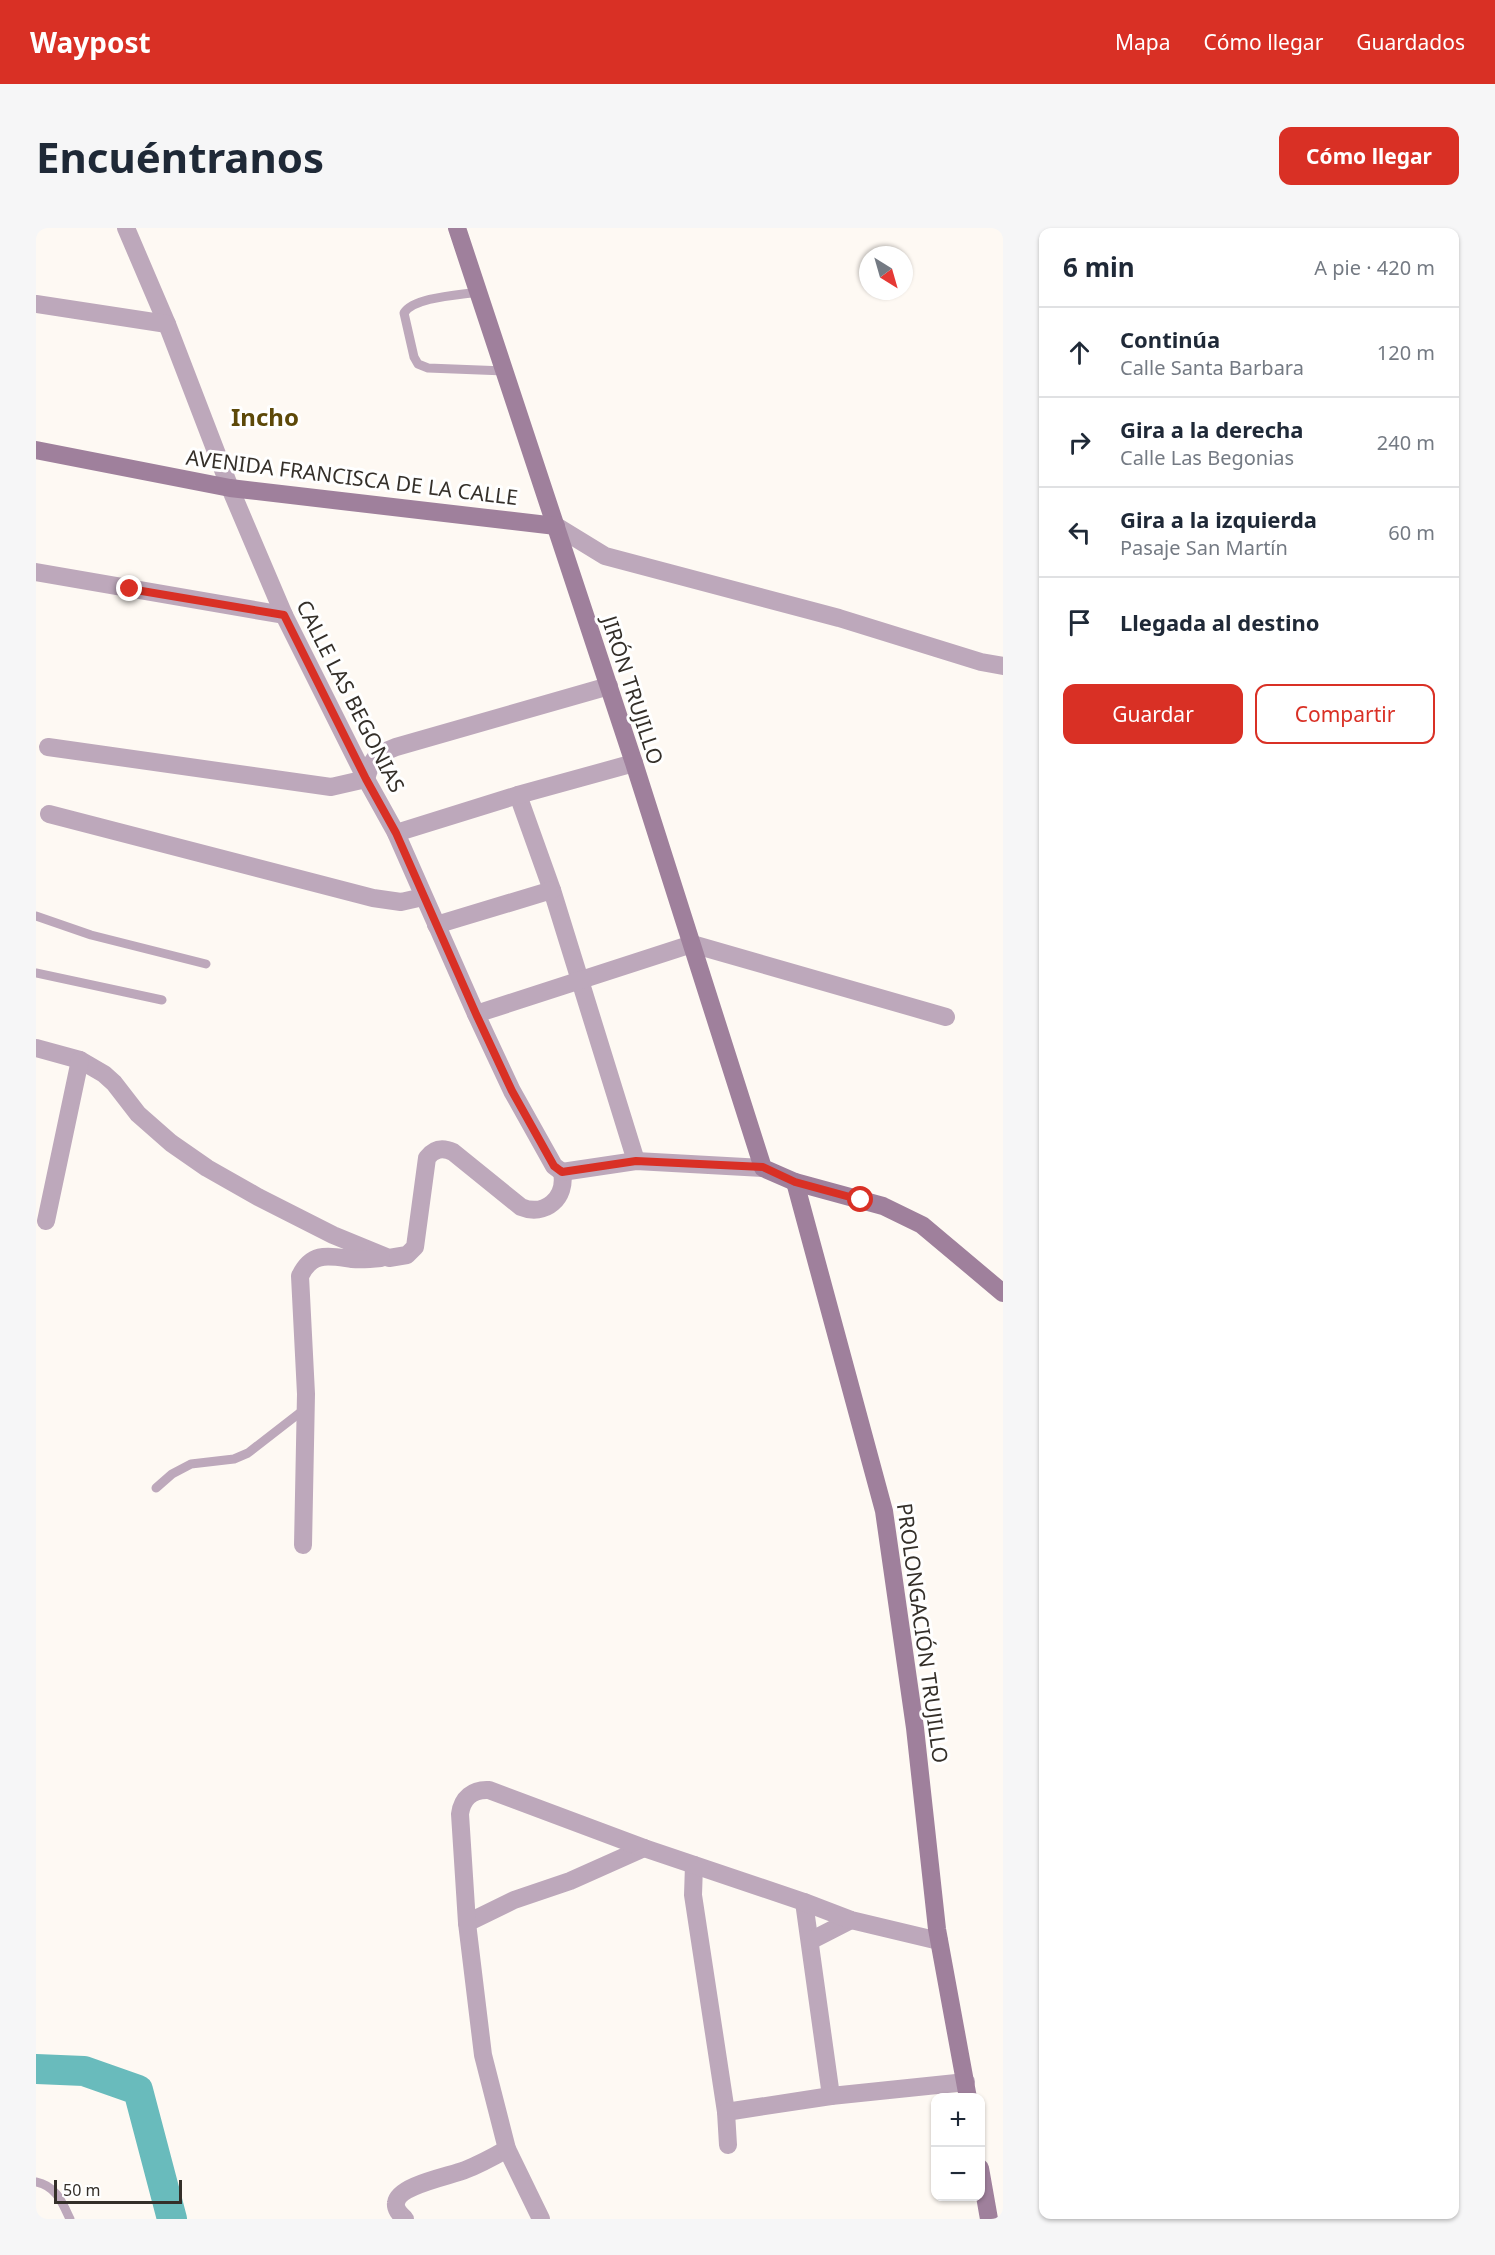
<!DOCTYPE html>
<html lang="es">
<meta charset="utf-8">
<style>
body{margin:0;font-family:"Noto Sans",sans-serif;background:#f6f6f7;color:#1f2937}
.controls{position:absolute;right:18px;bottom:18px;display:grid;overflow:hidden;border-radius:12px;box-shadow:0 2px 4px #0004}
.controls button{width:54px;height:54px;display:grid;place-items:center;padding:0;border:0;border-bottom:2px solid #e0e1e3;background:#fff;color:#1f2937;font:30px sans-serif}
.compass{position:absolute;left:823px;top:18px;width:54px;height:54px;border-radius:50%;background:#fff;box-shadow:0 2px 4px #0004;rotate:143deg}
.scale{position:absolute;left:18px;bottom:15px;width:128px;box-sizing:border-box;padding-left:6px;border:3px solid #342f29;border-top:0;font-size:16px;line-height:21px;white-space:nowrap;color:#342f29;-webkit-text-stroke:4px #fff;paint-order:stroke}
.stop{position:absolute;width:18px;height:18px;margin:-14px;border:4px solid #d93025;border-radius:50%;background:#fff}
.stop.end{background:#d93025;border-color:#fff;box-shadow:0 2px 6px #0008}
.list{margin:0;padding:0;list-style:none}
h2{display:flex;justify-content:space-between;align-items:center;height:78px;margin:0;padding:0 24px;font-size:26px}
h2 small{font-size:20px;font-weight:400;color:#747a83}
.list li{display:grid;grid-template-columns:39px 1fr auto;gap:18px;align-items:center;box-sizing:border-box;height:90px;padding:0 24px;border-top:2px solid #e0e1e3}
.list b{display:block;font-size:22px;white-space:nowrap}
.list p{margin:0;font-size:20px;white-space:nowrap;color:#747a83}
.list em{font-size:20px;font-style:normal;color:#747a83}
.actions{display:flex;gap:12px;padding:18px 24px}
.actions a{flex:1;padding:14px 0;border:2px solid #d93025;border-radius:12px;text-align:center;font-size:21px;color:#d93025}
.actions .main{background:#d93025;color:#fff}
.icon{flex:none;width:33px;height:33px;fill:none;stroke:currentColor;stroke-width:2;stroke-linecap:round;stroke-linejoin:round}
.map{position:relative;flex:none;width:967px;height:1991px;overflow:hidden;border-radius:12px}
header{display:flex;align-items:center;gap:36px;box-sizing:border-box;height:84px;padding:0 30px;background:#d93025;color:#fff}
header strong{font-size:28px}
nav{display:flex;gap:33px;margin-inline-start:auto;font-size:21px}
.intro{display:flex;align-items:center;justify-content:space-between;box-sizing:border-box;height:144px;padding:0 36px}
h1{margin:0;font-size:42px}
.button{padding:15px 27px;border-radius:12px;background:#d93025;color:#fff;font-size:21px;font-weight:700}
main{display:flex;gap:36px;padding:0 36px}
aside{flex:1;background:#fff;border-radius:12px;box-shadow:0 2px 4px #0004}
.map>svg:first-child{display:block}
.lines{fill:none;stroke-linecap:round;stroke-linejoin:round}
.river{stroke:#69bbbc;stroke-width:30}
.lane{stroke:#bda8bb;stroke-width:9}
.street{stroke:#bda8bb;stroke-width:18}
.secondary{stroke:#9f809c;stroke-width:18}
.route{stroke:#d93025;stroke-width:8}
.labels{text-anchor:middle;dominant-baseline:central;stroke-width:6;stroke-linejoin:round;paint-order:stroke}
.street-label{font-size:21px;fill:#342f29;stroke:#fff}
.quarter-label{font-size:24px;font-weight:bold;fill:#5d4909;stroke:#fff}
</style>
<header>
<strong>Waypost</strong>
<nav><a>Mapa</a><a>Cómo llegar</a><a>Guardados</a></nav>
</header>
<div class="intro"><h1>Encuéntranos</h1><a class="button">Cómo llegar</a></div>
<main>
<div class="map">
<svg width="967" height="1991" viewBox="0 0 967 1991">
<rect width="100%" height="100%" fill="#fef9f3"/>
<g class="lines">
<path class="river" d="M0,1841L48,1843L102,1862L136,1991"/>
<g class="lane">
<path d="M442,64C424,67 378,69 368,85L378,129L382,136L392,140L469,143"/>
<path d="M0,688L55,707L170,736"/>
<path d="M0,745L126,772"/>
<path d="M120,1260L136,1246L155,1236L198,1231L212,1225L270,1180"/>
<path d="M0,1954C20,1958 26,1974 34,1991"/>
</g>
<g class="street">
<path d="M90,0L131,96L194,260L248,387L330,551L360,605L440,786L476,863L518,938L526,944"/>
<path d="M0,76L131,96"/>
<path d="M520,298L569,328L803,390L945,434L967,438"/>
<path d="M0,344L248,387"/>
<path d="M12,519L295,559L330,551C336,530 339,527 360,519L573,458"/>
<path d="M482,567L516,662L600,933"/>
<path d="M13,586L337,670L365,674L387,669"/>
<path d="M360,605L482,567L598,535"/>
<path d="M400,697L516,662"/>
<path d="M440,786L656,716L910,789"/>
<path d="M0,820L44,832L68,846L78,855L102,886L135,915L171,940L222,969L297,1007L353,1030L371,1027L379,1019L391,930C398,921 406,919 417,924L485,979C509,989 531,970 526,944"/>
<path d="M526,944L600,933L727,940"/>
<path d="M10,993L44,832"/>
<path d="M267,1317L270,1166L264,1048C276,1023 293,1028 316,1031C326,1032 336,1031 345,1030"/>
<path d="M658,1637L657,1667L690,1884L692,1917"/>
<path d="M768,1674L795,1868"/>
<path d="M431,1695L478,1672L534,1653L608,1620"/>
<path d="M774,1713L815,1692"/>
<path d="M690,1884L795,1868L930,1854"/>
<path d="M369,1991C365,1987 359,1982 360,1975C362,1957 415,1948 429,1942C444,1936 457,1929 471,1921"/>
<path d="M505,1991L471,1921L447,1827L431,1695L424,1586C426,1570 437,1561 453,1562L608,1620L768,1674L815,1692L903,1713"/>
</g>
<g class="secondary">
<path d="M421,0L598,535L727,940L759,954L847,978L886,997L967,1065"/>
<path d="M0,222L194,260L520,298"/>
<path d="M759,954L848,1283L879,1500L901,1701L932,1870"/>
<path d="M944,1940L953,1991"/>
</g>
</g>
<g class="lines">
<path class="route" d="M94,361L248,387L330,551L360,605L440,786L476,863L518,938L526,944L600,933L727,939L759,954L825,972"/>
</g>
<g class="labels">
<g class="street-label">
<text transform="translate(316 249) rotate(7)">AVENIDA FRANCISCA DE LA CALLE</text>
<text transform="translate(597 462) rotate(72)">JIRÓN TRUJILLO</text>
<text transform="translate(315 468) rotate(63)">CALLE LAS BEGONIAS</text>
<text transform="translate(887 1405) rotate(82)">PROLONGACIÓN TRUJILLO</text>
</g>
<g class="quarter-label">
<text x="229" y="188">Incho</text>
</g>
</g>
</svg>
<div class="controls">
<button>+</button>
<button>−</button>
</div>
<svg class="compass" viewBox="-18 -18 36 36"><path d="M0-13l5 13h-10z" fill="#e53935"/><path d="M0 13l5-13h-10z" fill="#747a83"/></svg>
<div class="scale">50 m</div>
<div class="stop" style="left:825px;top:972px"></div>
<div class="stop end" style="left:94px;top:361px"></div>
</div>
<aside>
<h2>6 min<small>A pie · 420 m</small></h2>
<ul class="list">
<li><svg class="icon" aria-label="ahead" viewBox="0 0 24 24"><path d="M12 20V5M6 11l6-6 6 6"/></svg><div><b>Continúa</b><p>Calle Santa Barbara</p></div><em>120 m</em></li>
<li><svg class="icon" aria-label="right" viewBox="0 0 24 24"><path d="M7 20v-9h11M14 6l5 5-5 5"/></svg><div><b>Gira a la derecha</b><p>Calle Las Begonias</p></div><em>240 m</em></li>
<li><svg class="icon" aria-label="left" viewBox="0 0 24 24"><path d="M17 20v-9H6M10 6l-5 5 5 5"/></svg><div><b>Gira a la izquierda</b><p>Pasaje San Martín</p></div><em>60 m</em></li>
<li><svg class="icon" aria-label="arrive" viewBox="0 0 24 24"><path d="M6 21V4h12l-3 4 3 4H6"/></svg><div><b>Llegada al destino</b></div></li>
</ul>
<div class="actions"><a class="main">Guardar</a><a>Compartir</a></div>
</aside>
</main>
